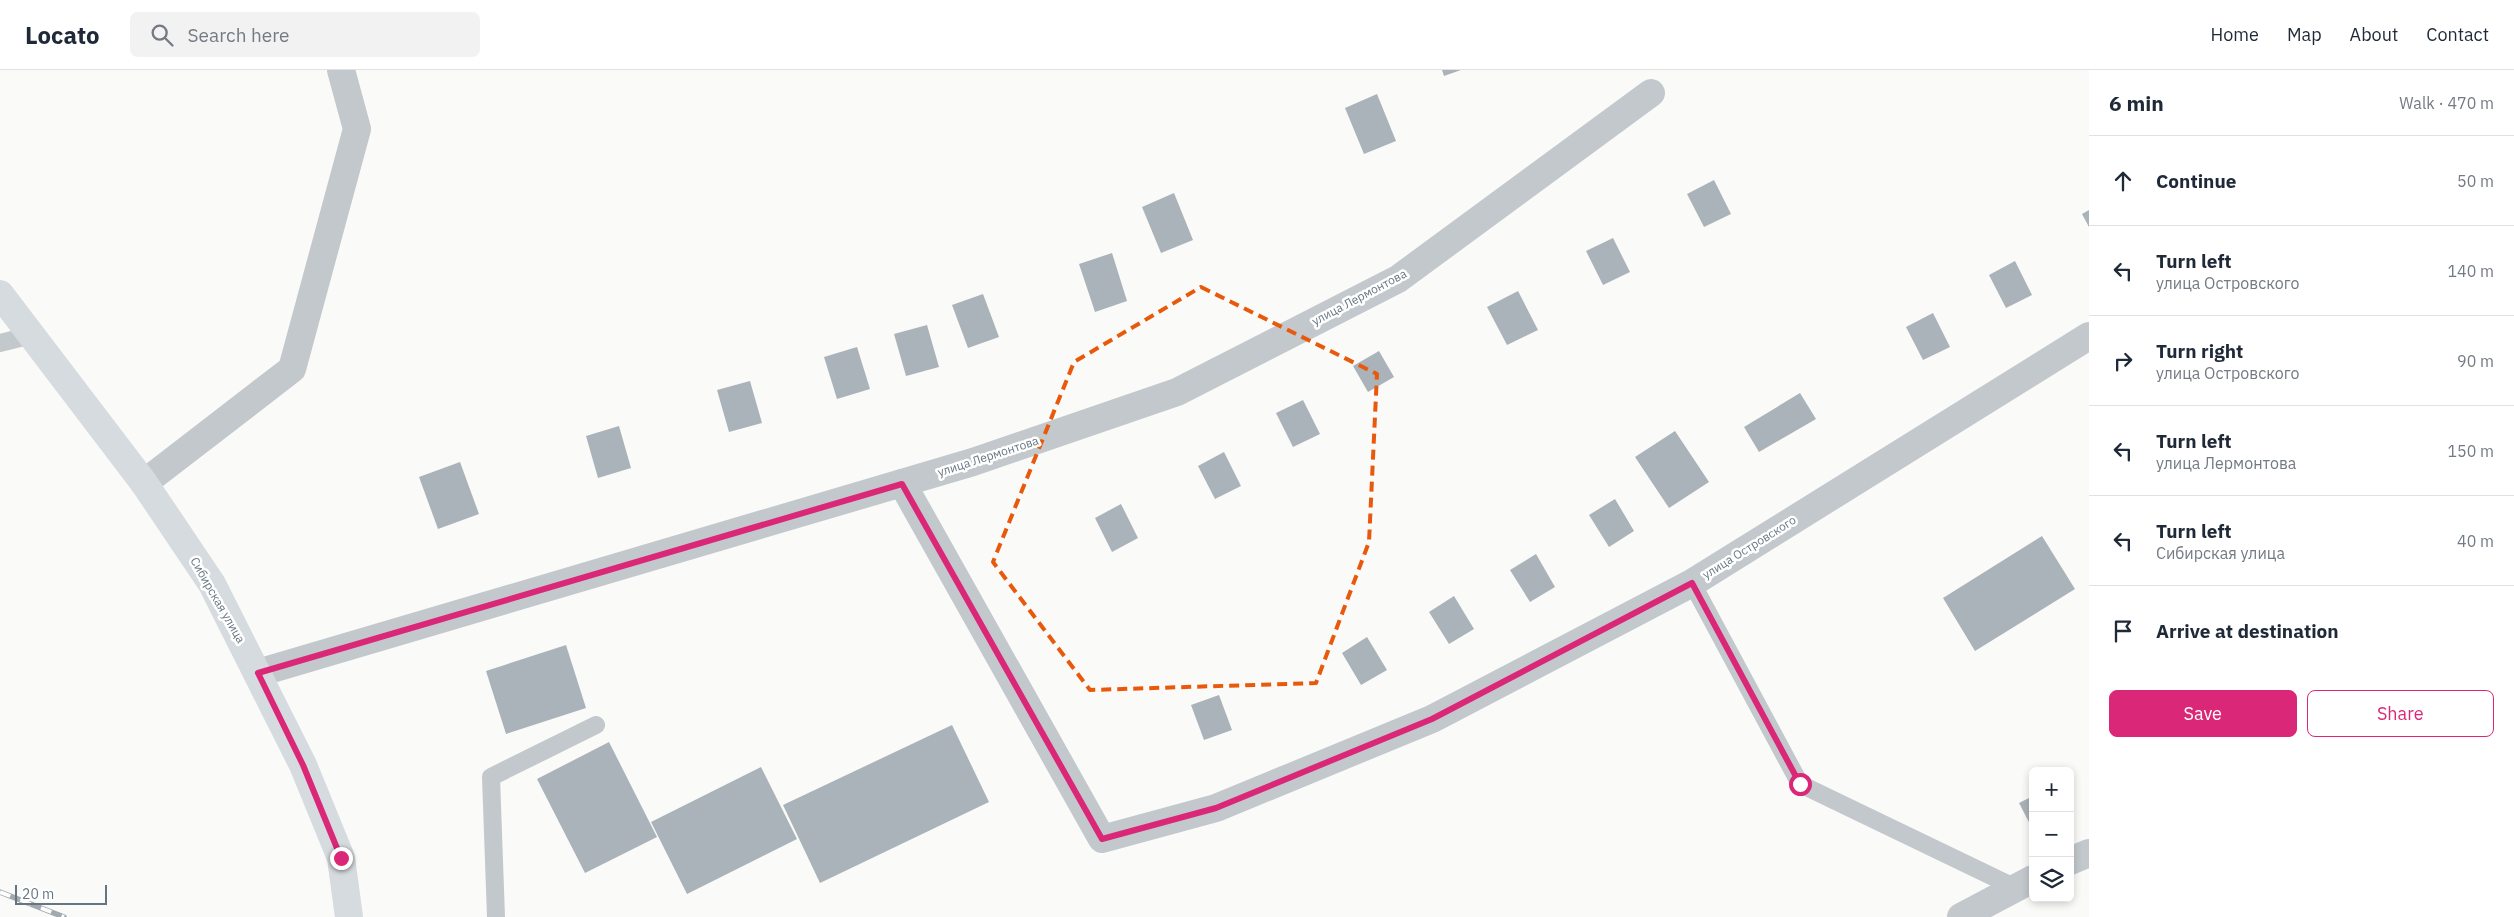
<!DOCTYPE html>
<meta charset="utf-8">
<style>
body{margin:0;font-family:"IBM Plex Sans",sans-serif;background:#f2f2f3;color:#1f2937}
.controls{position:absolute;right:15px;bottom:15px;display:grid;overflow:hidden;border-radius:8px;box-shadow:0 2px 8px #0003}
.controls button{width:45px;height:45px;display:grid;place-items:center;padding:0;border:0;border-bottom:1px solid #e0e1e3;background:#fff;color:#1f2937;font:25px sans-serif}
.scale{position:absolute;left:15px;bottom:12px;width:92px;box-sizing:border-box;padding-left:5px;border:2px solid #657683;border-top:0;font-size:14px;line-height:18px;white-space:nowrap;color:#657683;-webkit-text-stroke:4px #fff;paint-order:stroke}
.stop{position:absolute;width:15px;height:15px;margin:-11px;border:4px solid #db2777;border-radius:50%;background:#fff}
.stop.end{background:#db2777;border-color:#fff;box-shadow:0 1px 5px #0008}
.list{margin:0;padding:0;list-style:none}
h2{display:flex;justify-content:space-between;align-items:center;height:65px;margin:0;padding:0 20px;font-size:21px}
h2 small{font-size:16px;font-weight:400;color:#747a83}
.list li{display:grid;grid-template-columns:32px 1fr auto;gap:15px;align-items:center;box-sizing:border-box;height:90px;padding:0 20px;border-top:1px solid #e0e1e3}
.list b{display:block;font-size:19px;white-space:nowrap}
.list p{margin:0;font-size:16px;white-space:nowrap;color:#747a83}
.list em{font-size:16px;font-style:normal;color:#747a83}
.actions{display:flex;gap:10px;padding:15px 20px}
.actions a{flex:1;padding:11px 0;border:1px solid #db2777;border-radius:8px;text-align:center;font-size:18px;color:#db2777}
.actions .main{background:#db2777;color:#fff}
.icon{flex:none;width:28px;height:28px;fill:none;stroke:currentColor;stroke-width:2;stroke-linecap:round;stroke-linejoin:round}
.map{position:relative;flex:none;width:2089px;height:847px;overflow:hidden}
header{display:flex;align-items:center;gap:30px;box-sizing:border-box;height:70px;padding:0 25px;background:#fff;border-bottom:1px solid #e0e1e3}
header strong{font-size:24px}
nav{display:flex;gap:28px;margin-inline-start:auto;font-size:18px}
.search{width:350px;height:45px;background:#f2f2f3;display:flex;align-items:center;gap:12px;box-sizing:border-box;padding:0 18px;border-radius:8px;color:#747a83;font-size:19px}
main{display:flex}
aside{flex:1;background:#fff}
.map>svg:first-child{display:block}
.building{fill:#aab3b9}
.lines{fill:none;stroke-linecap:round;stroke-linejoin:round}
.lane{stroke:#c3c8cc;stroke-width:18}
.street{stroke:#c3c8cc;stroke-width:28}
.secondary{stroke:#d6dbdf;stroke-width:28}
.rail-casing{stroke:#a2aab0;stroke-width:5.5}
.rail{stroke:#fff;stroke-width:4;stroke-dasharray:11;stroke-linecap:butt}
.route{stroke:#db2777;stroke-width:6}
.marked{fill:none;stroke:#e8590c;stroke-width:4;stroke-dasharray:10 6;stroke-linejoin:round}
.labels{text-anchor:middle;dominant-baseline:central;stroke-width:5;stroke-linejoin:round;paint-order:stroke}
.street-label{font-size:12px;fill:#657683;stroke:#fff}
</style>
<header>
<strong>Locato</strong>
<div class="search"><svg class="icon" aria-label="search" viewBox="0 0 24 24"><circle cx="10" cy="10" r="6"/><path d="M15 15l6 6"/></svg>Search here</div>
<nav><a>Home</a><a>Map</a><a>About</a><a>Contact</a></nav>
</header>
<main>
<div class="map">
<svg width="2089" height="847" viewBox="0 0 2089 847">
<rect width="100%" height="100%" fill="#fafaf8"/>
<g class="building">
<path d="M1442,0H1461L1444,6Z"/>
<path d="M1377,24L1396,71L1364,84L1345,38Z"/>
<path d="M1714,110L1731,144L1704,157L1687,124Z"/>
<path d="M1174,123L1193,170L1161,183L1142,137Z"/>
<path d="M2089,140V157L2082,144Z"/>
<path d="M1613,168L1630,202L1603,215L1586,181Z"/>
<path d="M1112,183L1127,231L1095,242L1079,194Z"/>
<path d="M2015,191L2032,225L2006,238L1989,205Z"/>
<path d="M1518,221L1538,260L1507,275L1487,237Z"/>
<path d="M983,224L999,267L968,278L952,235Z"/>
<path d="M1933,243L1950,277L1923,290L1906,257Z"/>
<path d="M927,255L939,297L906,306L894,264Z"/>
<path d="M857,277L870,319L837,329L824,287Z"/>
<path d="M1379,281L1394,307L1368,322L1353,296Z"/>
<path d="M750,311L762,353L729,362L717,320Z"/>
<path d="M1800,323L1816,349L1759,382L1744,357Z"/>
<path d="M1303,330L1320,364L1293,377L1276,343Z"/>
<path d="M619,356L631,398L598,408L586,366Z"/>
<path d="M1675,361L1709,412L1669,438L1635,387Z"/>
<path d="M1224,382L1241,416L1215,429L1198,396Z"/>
<path d="M460,392L479,444L438,459L419,407Z"/>
<path d="M1615,429L1634,461L1609,477L1589,445Z"/>
<path d="M1121,434L1138,468L1112,482L1095,448Z"/>
<path d="M2042,466L2075,519L1975,581L1943,528Z"/>
<path d="M1536,484L1555,517L1530,532L1510,500Z"/>
<path d="M1454,526L1474,559L1449,574L1429,542Z"/>
<path d="M1367,567L1387,600L1361,615L1342,583Z"/>
<path d="M566,575L586,638L506,664L486,601Z"/>
<path d="M1219,625L1232,660L1204,670L1191,635Z"/>
<path d="M952,655L989,732L820,813L783,735Z"/>
<path d="M609,672L657,767L585,803L537,709Z"/>
<path d="M761,697L797,769L687,824L651,752Z"/>
<path d="M2033,726V760L2019,733Z"/>
</g>
<g class="lines">
<g class="lane">
<path d="M0,273L32,265"/>
<path d="M1692,513L1800,714L2014,817"/>
<path d="M496,847L491,707L596,655"/>
</g>
<g class="street">
<path d="M144,413L292,299L357,59L341,0"/>
<path d="M902,413L1102,769L1216,738L1432,649L1692,513L2089,266"/>
<path d="M258,603L973,392L1177,322L1398,209L1651,23"/>
<path d="M2070,791L2089,783"/>
<path d="M1961,847L2033,809"/>
</g>
<path class="secondary" d="M0,224L144,413L212,514L303,695L341,788L349,847"/>
<g class="rail-casing">
<path id="rail" d="M0,822L64,847"/>
</g>
<use href="#rail" class="rail"/>
</g>
<g class="lines">
<path class="route" d="M341,788L303,695L258,603L902,414L1102,769L1216,738L1432,649L1692,513L1800,714"/>
</g>
<path class="marked" d="M1201,217L1377,304L1369,472L1316,613L1090,620L993,492L1074,292Z"/>
<g class="labels">
<g class="street-label">
<text transform="translate(1359 227) rotate(-28)">улица Лермонтова</text>
<text transform="translate(988 386) rotate(-18)">улица Лермонтова</text>
<text transform="translate(1749 477) rotate(-32)">улица Островского</text>
<text transform="translate(218 530) rotate(60)">Сибирская улица</text>
</g>
</g>
</svg>
<div class="controls">
<button>+</button>
<button>−</button>
<button><svg class="icon" aria-label="layers" viewBox="0 0 24 24"><path d="M12 4l9 5-9 5-9-5zM3 14l9 5 9-5"/></svg></button>
</div>
<div class="scale">20 m</div>
<div class="stop" style="left:1800px;top:714px"></div>
<div class="stop end" style="left:341px;top:788px"></div>
</div>
<aside>
<h2>6 min<small>Walk · 470 m</small></h2>
<ul class="list">
<li><svg class="icon" aria-label="ahead" viewBox="0 0 24 24"><path d="M12 20V5M6 11l6-6 6 6"/></svg><div><b>Continue</b></div><em>50 m</em></li>
<li><svg class="icon" aria-label="left" viewBox="0 0 24 24"><path d="M17 20v-9H6M10 6l-5 5 5 5"/></svg><div><b>Turn left</b><p>улица Островского</p></div><em>140 m</em></li>
<li><svg class="icon" aria-label="right" viewBox="0 0 24 24"><path d="M7 20v-9h11M14 6l5 5-5 5"/></svg><div><b>Turn right</b><p>улица Островского</p></div><em>90 m</em></li>
<li><svg class="icon" aria-label="left" viewBox="0 0 24 24"><path d="M17 20v-9H6M10 6l-5 5 5 5"/></svg><div><b>Turn left</b><p>улица Лермонтова</p></div><em>150 m</em></li>
<li><svg class="icon" aria-label="left" viewBox="0 0 24 24"><path d="M17 20v-9H6M10 6l-5 5 5 5"/></svg><div><b>Turn left</b><p>Сибирская улица</p></div><em>40 m</em></li>
<li><svg class="icon" aria-label="arrive" viewBox="0 0 24 24"><path d="M6 21V4h12l-3 4 3 4H6"/></svg><div><b>Arrive at destination</b></div></li>
</ul>
<div class="actions"><a class="main">Save</a><a>Share</a></div>
</aside>
</main>
